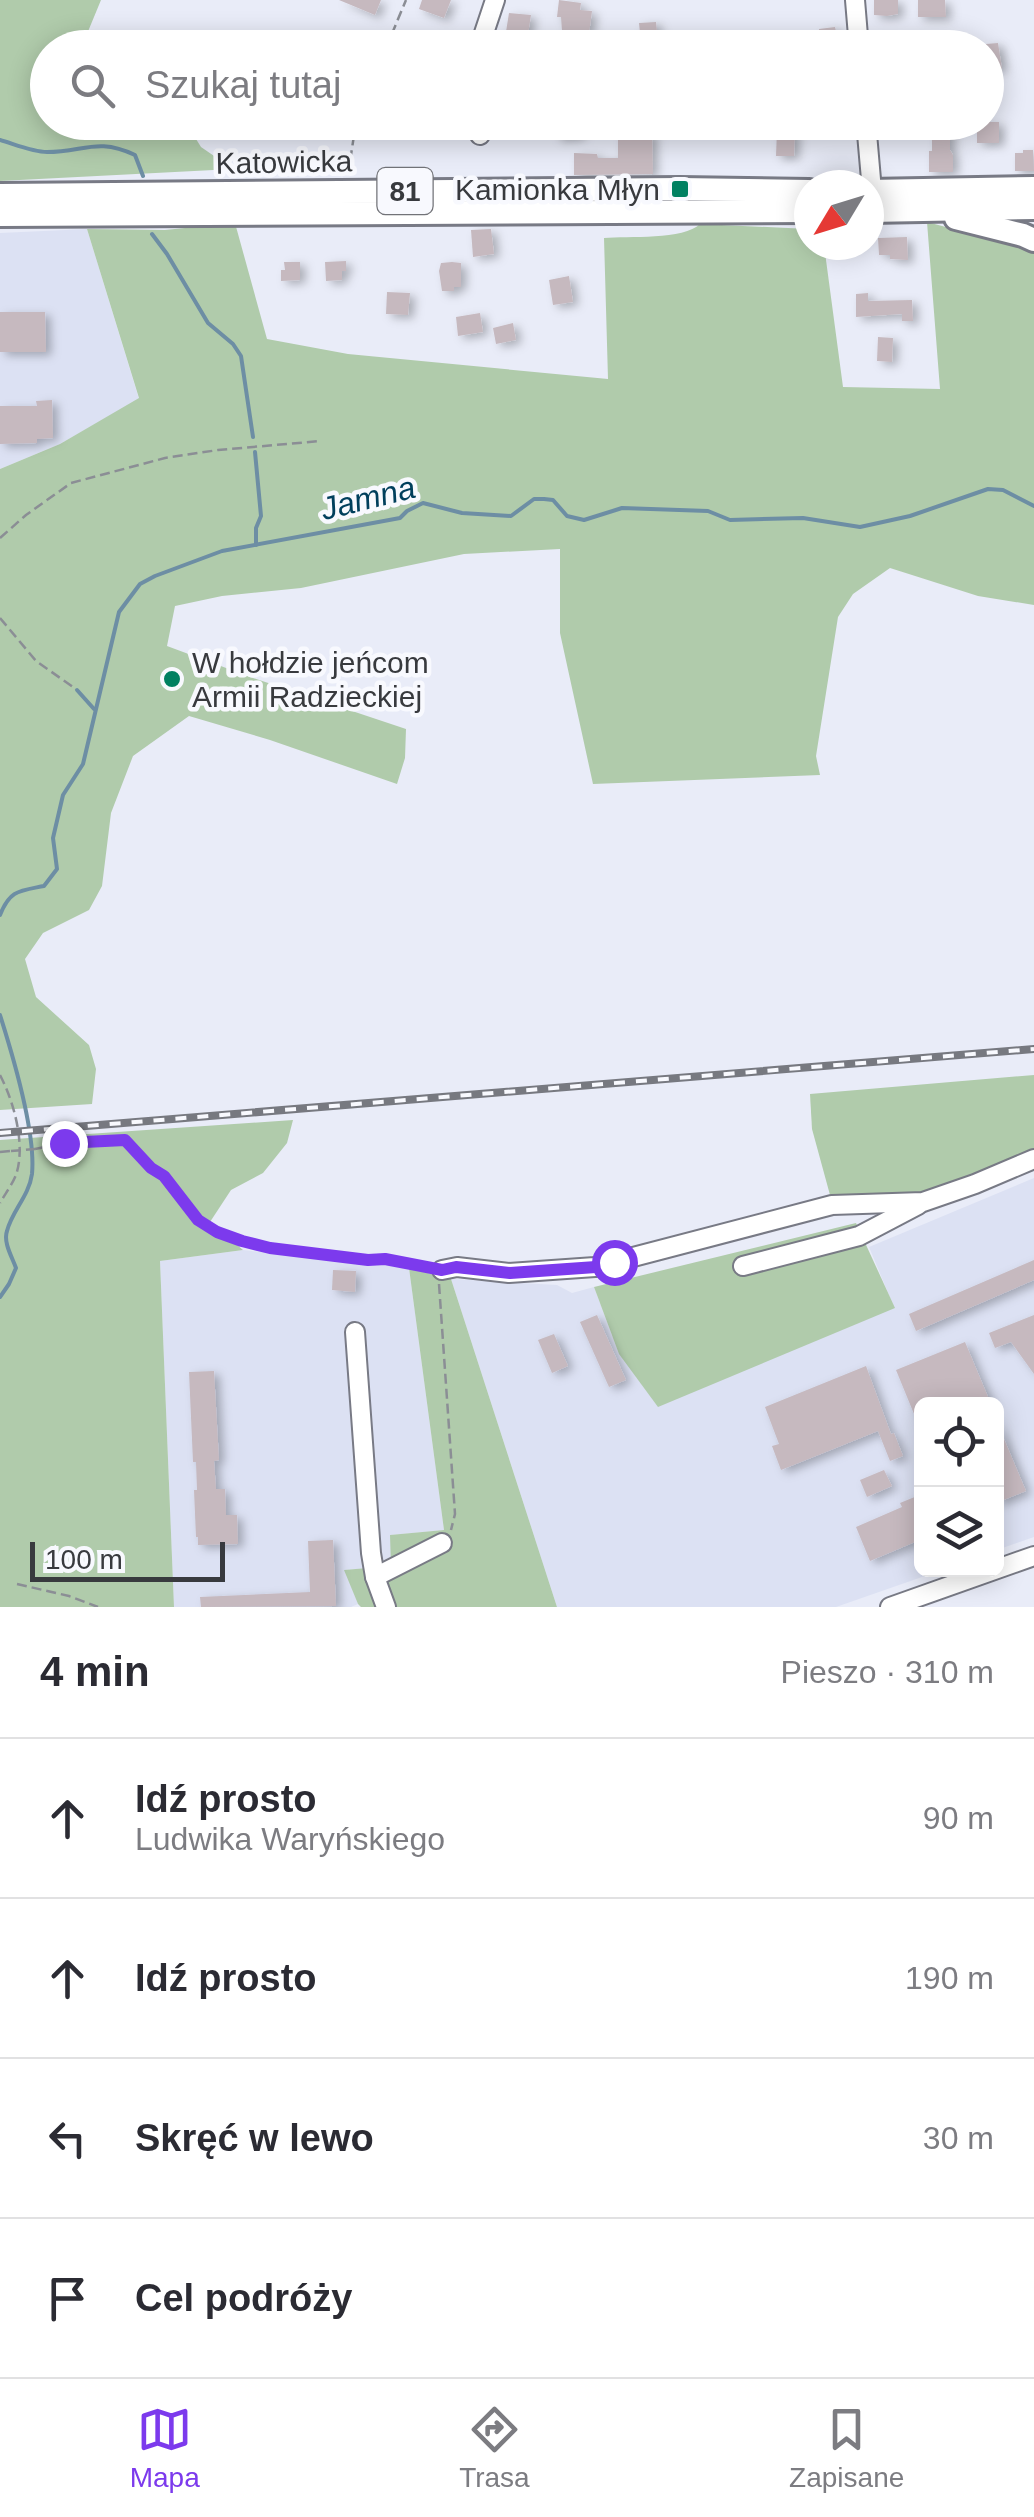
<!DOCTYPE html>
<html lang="pl">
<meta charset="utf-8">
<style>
body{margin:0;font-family:Helvetica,sans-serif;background:#f7f7f7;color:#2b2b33}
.controls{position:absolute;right:30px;bottom:30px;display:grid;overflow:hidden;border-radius:15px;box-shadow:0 5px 25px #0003}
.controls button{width:90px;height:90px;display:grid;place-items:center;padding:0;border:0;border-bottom:2px solid #e1e1e2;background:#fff;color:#2b2b33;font:50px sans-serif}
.compass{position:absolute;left:794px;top:170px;width:90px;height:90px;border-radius:50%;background:#fff;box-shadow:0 5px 25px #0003;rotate:232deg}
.scale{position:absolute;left:30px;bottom:25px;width:195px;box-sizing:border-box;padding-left:10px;border:5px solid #383a3e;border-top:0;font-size:28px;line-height:35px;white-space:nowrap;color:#383a3e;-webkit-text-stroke:8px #f8f9fe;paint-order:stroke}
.stop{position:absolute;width:30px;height:30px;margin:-22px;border:8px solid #7c3aed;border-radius:50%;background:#fff}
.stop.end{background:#7c3aed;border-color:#fff;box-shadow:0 2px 10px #0008}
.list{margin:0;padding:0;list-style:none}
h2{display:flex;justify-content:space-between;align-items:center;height:130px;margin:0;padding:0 40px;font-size:42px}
h2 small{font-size:32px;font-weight:400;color:#7c7c81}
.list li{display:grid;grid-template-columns:65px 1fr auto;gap:30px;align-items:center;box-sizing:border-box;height:160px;padding:0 40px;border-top:2px solid #e1e1e2}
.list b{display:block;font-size:38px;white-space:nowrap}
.list p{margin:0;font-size:32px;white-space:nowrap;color:#7c7c81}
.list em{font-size:32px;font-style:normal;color:#7c7c81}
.icon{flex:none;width:55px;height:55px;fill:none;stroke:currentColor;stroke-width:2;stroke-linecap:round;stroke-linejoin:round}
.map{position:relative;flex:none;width:1034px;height:1607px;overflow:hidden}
.search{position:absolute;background:#fff;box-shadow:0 5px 25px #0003;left:30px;right:30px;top:30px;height:110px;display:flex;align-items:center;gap:25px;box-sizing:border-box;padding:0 35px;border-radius:55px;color:#7c7c81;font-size:38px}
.sheet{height:770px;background:#fff}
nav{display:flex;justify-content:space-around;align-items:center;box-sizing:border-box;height:140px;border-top:2px solid #e1e1e2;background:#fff;font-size:28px;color:#7c7c81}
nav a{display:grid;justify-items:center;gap:5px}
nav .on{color:#7c3aed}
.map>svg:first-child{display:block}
.built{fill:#dce1f3}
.green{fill:#b0cbab}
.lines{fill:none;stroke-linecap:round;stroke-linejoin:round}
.stream{stroke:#6d8ea4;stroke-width:4}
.building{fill:#c6b9bf;filter:url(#shadow)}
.minor-casing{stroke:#787a85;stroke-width:22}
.major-casing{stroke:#787a85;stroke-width:28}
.path{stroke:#8b8e95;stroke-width:2.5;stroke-dasharray:10 5;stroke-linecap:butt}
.minor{stroke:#fff;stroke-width:18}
.major{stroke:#fff;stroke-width:22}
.rail-casing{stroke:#777980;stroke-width:8}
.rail{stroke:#f8f9fe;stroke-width:4;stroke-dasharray:11;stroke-linecap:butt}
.path-bridge{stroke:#8b8e95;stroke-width:2.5;stroke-dasharray:10 5;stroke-linecap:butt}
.route{stroke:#7c3aed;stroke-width:12}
.poi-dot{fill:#008061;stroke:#f8f9fe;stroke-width:4}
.labels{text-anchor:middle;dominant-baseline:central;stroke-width:9;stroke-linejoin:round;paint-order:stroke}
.shield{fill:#f8f9fe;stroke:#727378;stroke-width:2.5}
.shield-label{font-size:28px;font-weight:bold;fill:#383a3e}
.street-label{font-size:30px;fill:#383a3e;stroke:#f8f9fe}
.poi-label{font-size:30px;fill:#383a3e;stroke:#f8f9fe;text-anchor:end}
.water-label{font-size:32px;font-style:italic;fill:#003f5c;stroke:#f8f9fe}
</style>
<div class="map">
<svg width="1034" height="1607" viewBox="0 0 1034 1607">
<defs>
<filter id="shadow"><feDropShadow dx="5.5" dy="3.5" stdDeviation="5" flood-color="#0004"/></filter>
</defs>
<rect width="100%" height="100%" fill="#e9ecf8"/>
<g class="built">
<path d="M87,229L139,399L60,444L0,469V233Z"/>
<path d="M1034,1178V1537L997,1550L996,1404H922V1570H942L836,1607H557L451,1279L557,1285L572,1293L594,1287L619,1354L894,1307L869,1247Z"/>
<path d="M243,1250L409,1268L444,1530L391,1535V1566L345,1570L358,1604L351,1607H174L160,1261Z"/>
</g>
<g class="green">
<path d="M0,0H101L82,46L84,47L48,48V122L186,123L201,147L233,169L0,181Z"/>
<path d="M927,222L987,238L1014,240L1034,253V605L978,596L890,568L853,594L838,617L816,756L820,775L593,784L560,633V549L464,554L301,588L222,596L175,606L167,646L253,678L406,729L405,758L397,784L270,740L189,716L133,756L111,813L102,886L89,910L43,933L25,959L36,997L89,1045L96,1069L92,1104L0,1110V469L60,444L139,398L87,229L165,230L235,223L267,339L348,354L608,379L604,238C628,236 684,240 700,224L809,229V245H824L843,387L940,389Z"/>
<path d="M1034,1075V1151L918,1197L830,1195L812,1129L810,1094Z"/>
<path d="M293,1120L287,1143L263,1173L231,1190L210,1222L243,1250L160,1261L174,1607H0V1140Z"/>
<path d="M856,1223L895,1308L658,1407L619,1354L594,1287Z"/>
<path d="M409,1268L451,1279L557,1607H361L358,1604L344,1570L391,1566L390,1535L444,1530Z"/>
</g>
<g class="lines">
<g class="stream">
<path d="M0,140C14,144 33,152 47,152C84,152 97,137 135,155L143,176"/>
<path d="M152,234L167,254L208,323L233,344L241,356L253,437"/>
<path d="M255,452L261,516L256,528V545"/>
<path d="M77,690L94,709"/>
<path d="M0,915C10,890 19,891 44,886L57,869L53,838L63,795L83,764L119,612L140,584L155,576L222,551L400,518L407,511L423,503L462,513L511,516L534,499H544L553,500L567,516L584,520L622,508L708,511L730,520L803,518L860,527L910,516L988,489L1003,490L1034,506"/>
<path d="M0,1015C13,1056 36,1132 32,1174C29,1196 12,1211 7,1231C3,1242 12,1257 16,1268L9,1284L0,1297"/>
</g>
</g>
<g class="building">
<path d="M339,0H381L375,15Z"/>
<path d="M422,0H451L444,18L419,9Z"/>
<path d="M559,0L581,3L580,10L592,11L589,34L562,31L561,17H557Z"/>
<path d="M874,0H898V14L887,16L874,15Z"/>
<path d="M918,0H945L946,17H918Z"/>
<path d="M509,13L531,15L527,40L505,38Z"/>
<path d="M656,22L658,41L641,43L639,23Z"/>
<path d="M835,27L836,31H841L843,48H821L819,29Z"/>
<path d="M998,43L1002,69H990V64L986,65V44Z"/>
<path d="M556,122H580V136L556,138Z"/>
<path d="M932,122H950V150L953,155V172H929V151H932Z"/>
<rect x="977" y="122" width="22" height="21"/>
<path d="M777,129L795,130L794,156H776Z"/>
<path d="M652,131L653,174L574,175V153L597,154L598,158H618V133Z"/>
<path d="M1023,150H1033L1034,171H1015V153H1023Z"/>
<path d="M491,229L494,254L473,257L471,230Z"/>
<path d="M907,237L908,260L890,259V255H879L878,238Z"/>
<path d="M346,261V271H342V280L326,281L325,262Z"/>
<path d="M284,262H300V280L281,281V270H285Z"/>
<path d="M452,262L461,263V287H454V291H442L439,271L441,263Z"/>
<path d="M569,276L573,302L553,305L549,280Z"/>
<path d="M387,292L410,293L408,315L386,314Z"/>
<path d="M868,293V301L912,300L913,321H902V314L856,317V294Z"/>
<path d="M0,312H45L46,352H0Z"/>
<path d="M480,313L483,332L458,336L456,317Z"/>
<path d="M513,323L516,340L496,344L493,328Z"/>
<path d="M878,337L893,338L892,362L877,361Z"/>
<path d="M52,400L53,438L37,439V443L0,444V406H37L36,401Z"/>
<path d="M1034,1260V1280L916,1331L909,1314Z"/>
<path d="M333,1270L356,1271L355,1292L332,1290Z"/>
<path d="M597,1315L626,1380L609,1387L580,1322Z"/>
<path d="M1034,1315V1374L1011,1342L995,1348L989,1333Z"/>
<path d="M554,1334L568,1366L552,1373L538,1340Z"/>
<path d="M965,1342L991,1404H922L921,1431L896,1370Z"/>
<path d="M866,1366L891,1434L894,1433L903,1456L890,1461L878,1431L781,1470L772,1446L779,1444L765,1407Z"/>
<path d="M214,1371L219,1460L214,1461L216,1489H225L226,1515H237L238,1544L198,1545V1537H196L194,1490H197L196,1462H193L189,1372Z"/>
<path d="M996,1420L1026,1491L996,1503Z"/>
<path d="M884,1470L892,1486L867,1497L860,1480Z"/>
<path d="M922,1494V1539L870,1561L856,1527L902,1507L900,1503Z"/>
<path d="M333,1540L336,1606L201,1607L200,1597L310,1592L308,1541Z"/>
</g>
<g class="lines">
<g class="minor-casing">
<g id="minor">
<path d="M855,0L859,48"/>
<path d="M479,48L495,0"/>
<path d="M477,122L480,135"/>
<path d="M866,122L872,191"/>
<path d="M743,1266L859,1236L918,1205"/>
<path d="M442,1270L457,1267L509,1273L595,1267L832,1205L923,1202L975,1184L1034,1159"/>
<path d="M355,1332L371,1553L375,1577L386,1607"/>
<path d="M375,1577L442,1543"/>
<path d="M890,1607L1034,1556"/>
</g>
</g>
<g class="major-casing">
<g id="major">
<path d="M869,191L1034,188"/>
<path d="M0,195L680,189L809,191"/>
<path d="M869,211L1034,208"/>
<path d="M0,215L809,211"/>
<path d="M956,218L1023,235L1034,240"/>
</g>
</g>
<g class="path">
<path d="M386,48L406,0"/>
<path d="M348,175L356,122"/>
<path d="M0,538L26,515L71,483L165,458L218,450L321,441"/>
<path d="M0,618L36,661L73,687"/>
<path d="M0,1075C14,1102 26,1145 16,1175C12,1185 5,1194 0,1203"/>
<path d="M35,1149L65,1143L125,1140L151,1168L165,1176L198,1220L217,1232L269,1248L367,1260L385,1259L428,1267"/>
<path d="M0,1152L11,1151"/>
<path d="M439,1284L455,1514L451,1530"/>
<path d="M17,1584L69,1596L98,1607"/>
</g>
<use href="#minor" class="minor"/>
<use href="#major" class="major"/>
<g class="rail-casing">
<path id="rail" d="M0,1133L1034,1049"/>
</g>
<use href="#rail" class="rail"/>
<path class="path-bridge" d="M11,1151L35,1149"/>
</g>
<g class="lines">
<path class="route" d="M64,1143L125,1140L151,1168L164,1176L198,1220L217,1232L242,1241L270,1248L368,1260L385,1259L442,1270L456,1267L510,1273L596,1267L614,1262"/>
</g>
<g class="poi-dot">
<rect x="670" y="179" width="20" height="20" rx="5"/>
<circle cx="172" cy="679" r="10"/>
</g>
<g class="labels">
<rect class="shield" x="377.5" y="168" width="55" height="46" rx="8"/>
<g class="shield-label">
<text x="405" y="191">81</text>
</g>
<g class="street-label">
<text transform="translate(284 162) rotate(-1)">Katowicka</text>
</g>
<g class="poi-label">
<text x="660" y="189">Kamionka Młyn</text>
<text x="192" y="662" text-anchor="start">W hołdzie jeńcom<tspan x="192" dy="34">Armii Radzieckiej</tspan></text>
</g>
<g class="water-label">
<text transform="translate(368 498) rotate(-14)">Jamna</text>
</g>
</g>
</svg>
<div class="controls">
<button><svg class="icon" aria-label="locate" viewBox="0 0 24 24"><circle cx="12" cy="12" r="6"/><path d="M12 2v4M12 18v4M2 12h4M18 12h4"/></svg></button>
<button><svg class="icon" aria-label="layers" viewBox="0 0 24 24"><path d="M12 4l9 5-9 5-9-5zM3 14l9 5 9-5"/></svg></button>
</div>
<svg class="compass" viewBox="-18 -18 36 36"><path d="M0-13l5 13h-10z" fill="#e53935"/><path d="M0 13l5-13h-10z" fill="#7c7c81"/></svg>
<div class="scale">100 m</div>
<div class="stop" style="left:614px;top:1262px"></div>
<div class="stop end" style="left:64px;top:1143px"></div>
<div class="search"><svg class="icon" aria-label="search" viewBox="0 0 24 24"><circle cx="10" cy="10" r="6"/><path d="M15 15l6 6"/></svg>Szukaj tutaj</div>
</div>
<section class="sheet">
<h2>4 min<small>Pieszo · 310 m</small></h2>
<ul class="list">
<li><svg class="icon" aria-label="ahead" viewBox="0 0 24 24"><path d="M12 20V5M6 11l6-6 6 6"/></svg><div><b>Idź prosto</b><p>Ludwika Waryńskiego</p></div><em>90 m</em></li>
<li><svg class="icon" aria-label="ahead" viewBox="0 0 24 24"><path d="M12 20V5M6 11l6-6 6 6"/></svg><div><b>Idź prosto</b></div><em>190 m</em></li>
<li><svg class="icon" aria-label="left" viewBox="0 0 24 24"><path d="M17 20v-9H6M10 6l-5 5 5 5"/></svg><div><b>Skręć w lewo</b></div><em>30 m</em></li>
<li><svg class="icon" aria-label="arrive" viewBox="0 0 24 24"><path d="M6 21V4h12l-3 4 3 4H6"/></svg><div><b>Cel podróży</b></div></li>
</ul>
</section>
<nav>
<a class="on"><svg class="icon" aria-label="map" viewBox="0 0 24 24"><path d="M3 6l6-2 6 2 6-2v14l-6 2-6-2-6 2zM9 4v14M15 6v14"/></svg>Mapa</a>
<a><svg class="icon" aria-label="directions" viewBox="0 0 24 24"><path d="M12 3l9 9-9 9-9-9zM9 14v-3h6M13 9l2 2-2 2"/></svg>Trasa</a>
<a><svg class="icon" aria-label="saved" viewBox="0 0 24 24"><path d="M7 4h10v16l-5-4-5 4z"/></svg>Zapisane</a>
</nav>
